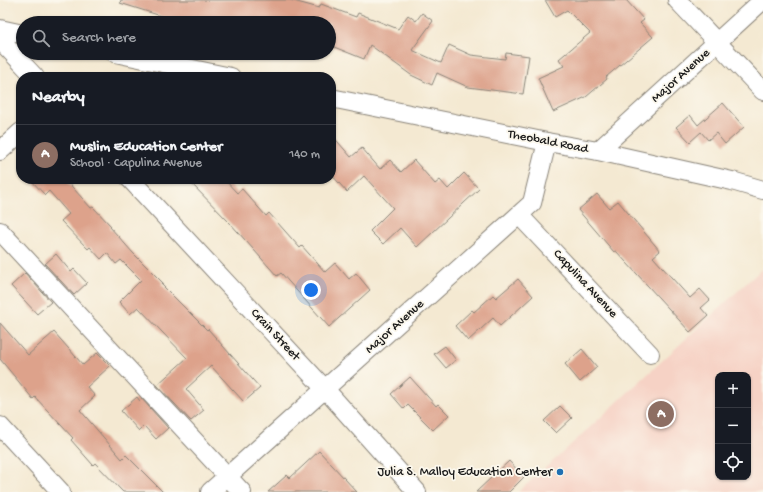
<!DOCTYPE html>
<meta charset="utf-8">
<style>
body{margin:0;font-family:"Gochi Hand",sans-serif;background:#20242c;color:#f1f3f6}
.controls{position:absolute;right:12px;bottom:12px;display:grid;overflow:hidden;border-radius:8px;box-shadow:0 1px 3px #0004}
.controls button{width:36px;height:36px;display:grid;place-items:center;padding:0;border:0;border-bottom:1px solid #363941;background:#171b24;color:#f1f3f6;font:20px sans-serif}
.you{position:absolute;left:311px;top:290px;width:14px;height:14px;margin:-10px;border:3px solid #fff;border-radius:50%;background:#1a73e8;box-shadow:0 0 0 6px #1a73e833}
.badge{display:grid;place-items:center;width:26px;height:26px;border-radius:50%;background:#db2777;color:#fff;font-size:13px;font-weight:700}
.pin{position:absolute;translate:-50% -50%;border:2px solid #fff;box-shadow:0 1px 4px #0006}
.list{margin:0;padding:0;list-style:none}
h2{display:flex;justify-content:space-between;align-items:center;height:52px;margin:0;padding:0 16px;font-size:17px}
h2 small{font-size:13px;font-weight:400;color:#9ea1a6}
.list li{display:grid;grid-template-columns:26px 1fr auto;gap:12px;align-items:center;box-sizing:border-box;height:60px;padding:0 16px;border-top:1px solid #363941}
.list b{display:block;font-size:15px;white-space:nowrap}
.list p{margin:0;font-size:13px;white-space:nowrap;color:#9ea1a6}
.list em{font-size:13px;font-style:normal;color:#9ea1a6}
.icon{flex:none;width:22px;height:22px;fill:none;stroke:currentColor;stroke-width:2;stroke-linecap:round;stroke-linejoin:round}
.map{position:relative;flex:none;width:763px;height:492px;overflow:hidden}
.search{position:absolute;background:#171b24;box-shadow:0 1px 3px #0004;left:16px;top:16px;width:320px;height:44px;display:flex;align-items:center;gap:10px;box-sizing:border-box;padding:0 14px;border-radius:22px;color:#9ea1a6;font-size:15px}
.panel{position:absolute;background:#171b24;box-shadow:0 1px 3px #0004;left:16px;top:72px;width:320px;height:112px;border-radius:16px}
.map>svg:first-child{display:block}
.built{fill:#f6d2c5;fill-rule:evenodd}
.building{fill:#dda28b}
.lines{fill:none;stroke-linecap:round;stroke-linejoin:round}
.minor-casing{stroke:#888277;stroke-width:20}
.minor{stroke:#fff;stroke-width:18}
.poi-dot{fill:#1f6fb2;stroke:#fbf7ec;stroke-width:1.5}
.labels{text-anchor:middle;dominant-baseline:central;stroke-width:3.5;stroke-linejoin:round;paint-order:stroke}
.street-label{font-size:13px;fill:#1c1c1c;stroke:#fbf7ec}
.poi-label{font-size:13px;fill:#1c1c1c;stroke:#fbf7ec;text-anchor:end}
</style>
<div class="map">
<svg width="763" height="492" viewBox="0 0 763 492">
<rect width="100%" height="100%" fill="#fbf7ec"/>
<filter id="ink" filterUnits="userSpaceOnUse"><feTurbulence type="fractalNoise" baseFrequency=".025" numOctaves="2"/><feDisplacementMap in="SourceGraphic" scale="8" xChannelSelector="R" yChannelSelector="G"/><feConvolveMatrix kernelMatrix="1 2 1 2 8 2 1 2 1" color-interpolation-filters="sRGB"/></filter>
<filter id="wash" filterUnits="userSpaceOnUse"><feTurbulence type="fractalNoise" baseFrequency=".012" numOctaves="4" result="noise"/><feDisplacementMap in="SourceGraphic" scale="16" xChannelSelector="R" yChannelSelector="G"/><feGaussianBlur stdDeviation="0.9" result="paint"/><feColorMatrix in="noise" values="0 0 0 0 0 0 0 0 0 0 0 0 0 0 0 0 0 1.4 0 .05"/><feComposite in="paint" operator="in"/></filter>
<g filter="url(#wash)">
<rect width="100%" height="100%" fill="#f4e9d2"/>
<path class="built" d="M763,268V492H518L562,453ZM718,375H748V477H718Z"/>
<g id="blocks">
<g class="building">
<path d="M121,0H290L319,8L321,4L356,17L358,13L398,29L408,15L416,21L422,13L433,21L412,50L441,63L449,45L471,55L505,59L506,53L529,56L523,94L468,87L437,73L432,85L411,75L370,45L364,59L329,45V23H197L178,18L177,21L120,3Z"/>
<path d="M545,0H626L644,20L640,23L653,37L606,77L607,79L586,97L553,112L538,78L564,66L559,59L590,33L567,10L555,17Z"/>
<path d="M723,103L744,127L725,144L716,133L708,140L701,132L690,142L676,127L690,115L698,125Z"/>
<path d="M331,134L351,157L362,148L380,169L390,160L401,172L414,160L435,184L440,180L448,189L464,173L479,189L417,247L400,228L383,244L370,231L393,208L364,176L347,192L331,174Z"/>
<path d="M30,179H65L91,208L93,207L111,226L110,227L133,253L163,283L161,284L207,330L208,329L260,388L244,402L211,366L186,389L204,410L191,421L157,385L187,358L138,307L130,314L119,302L141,280L121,260L116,264L107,253L101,259L90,247L88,249L61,221L69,214L49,191L45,195Z"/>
<path d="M187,179H224L237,193L242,189L266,216L269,213L300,248L302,246L325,272L335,263L349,279L356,273L370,290L329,327L281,273L277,276L230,223Z"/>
<path d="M597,194L609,208L618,201L660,251L653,257L690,298L700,289L710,300L701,308L708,316L690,332L616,251L614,252L578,210Z"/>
<path d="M56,254L71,272L74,269L87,283L74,295L45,264Z"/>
<path d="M25,273L51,302L37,314L11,286Z"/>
<path d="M518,279L533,296L500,326L493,318L468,341L455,326L472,310L474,312L493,295L496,298Z"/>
<path d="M0,323L28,355L54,332L83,365L97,353L110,366L87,387L95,396L80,410L122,459L126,455L163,492H123L95,463L93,465L71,440L73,438L35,397L33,399L0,359Z"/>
<path d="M445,346L456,360L446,368L434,354Z"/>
<path d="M582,349L597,367L580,382L565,364Z"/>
<path d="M410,377L436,406L438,404L449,415L433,430L408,405L404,409L391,394Z"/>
<path d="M137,397L140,401L142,399L168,428L156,439L144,426L139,431L121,411Z"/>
<path d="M560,406L572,418L556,433L544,421Z"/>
<path d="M319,451L357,492H268L287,475L290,478Z"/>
<path d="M509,461L524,477L509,492H476Z"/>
</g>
</g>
</g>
<g filter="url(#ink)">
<use href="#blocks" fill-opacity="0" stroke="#888277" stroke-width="1"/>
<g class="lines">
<g class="minor-casing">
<g id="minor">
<path d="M677,0L763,91"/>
<path d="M0,29L23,34"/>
<path d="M0,40L35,77"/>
<path d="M115,53L231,77"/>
<path d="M331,98L547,142L598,151L732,181L763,190"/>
<path d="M0,151L21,132"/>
<path d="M598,151L763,0"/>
<path d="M130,179L325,389L417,492"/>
<path d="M519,215L650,354"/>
<path d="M0,231L242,492"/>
<path d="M0,426L61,492"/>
<path d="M210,492L532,203L547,142"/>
</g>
</g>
<use href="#minor" class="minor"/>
</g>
</g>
<circle class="poi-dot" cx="560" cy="472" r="4"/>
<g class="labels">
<g class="street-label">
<text transform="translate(681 76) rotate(-42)">Major Avenue</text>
<text transform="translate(548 142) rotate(11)">Theobald Road</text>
<text transform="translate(585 284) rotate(47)">Capulina Avenue</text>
<text transform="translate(395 327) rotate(-42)">Major Avenue</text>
<text transform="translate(275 335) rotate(47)">Crain Street</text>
</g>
<g class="poi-label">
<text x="552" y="472">Julia S. Malloy Education Center</text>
</g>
</g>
</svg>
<div class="controls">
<button>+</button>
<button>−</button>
<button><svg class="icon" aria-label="locate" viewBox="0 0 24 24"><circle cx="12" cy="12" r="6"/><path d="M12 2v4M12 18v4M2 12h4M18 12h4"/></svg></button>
</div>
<div class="you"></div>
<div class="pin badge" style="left:661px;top:414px;background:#8d6e63">A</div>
<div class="search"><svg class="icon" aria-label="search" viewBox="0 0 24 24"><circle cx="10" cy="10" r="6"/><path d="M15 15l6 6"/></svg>Search here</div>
<section class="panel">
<h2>Nearby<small></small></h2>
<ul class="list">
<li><span class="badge" style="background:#8d6e63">A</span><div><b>Muslim Education Center</b><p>School · Capulina Avenue</p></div><em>140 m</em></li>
</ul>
</section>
</div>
